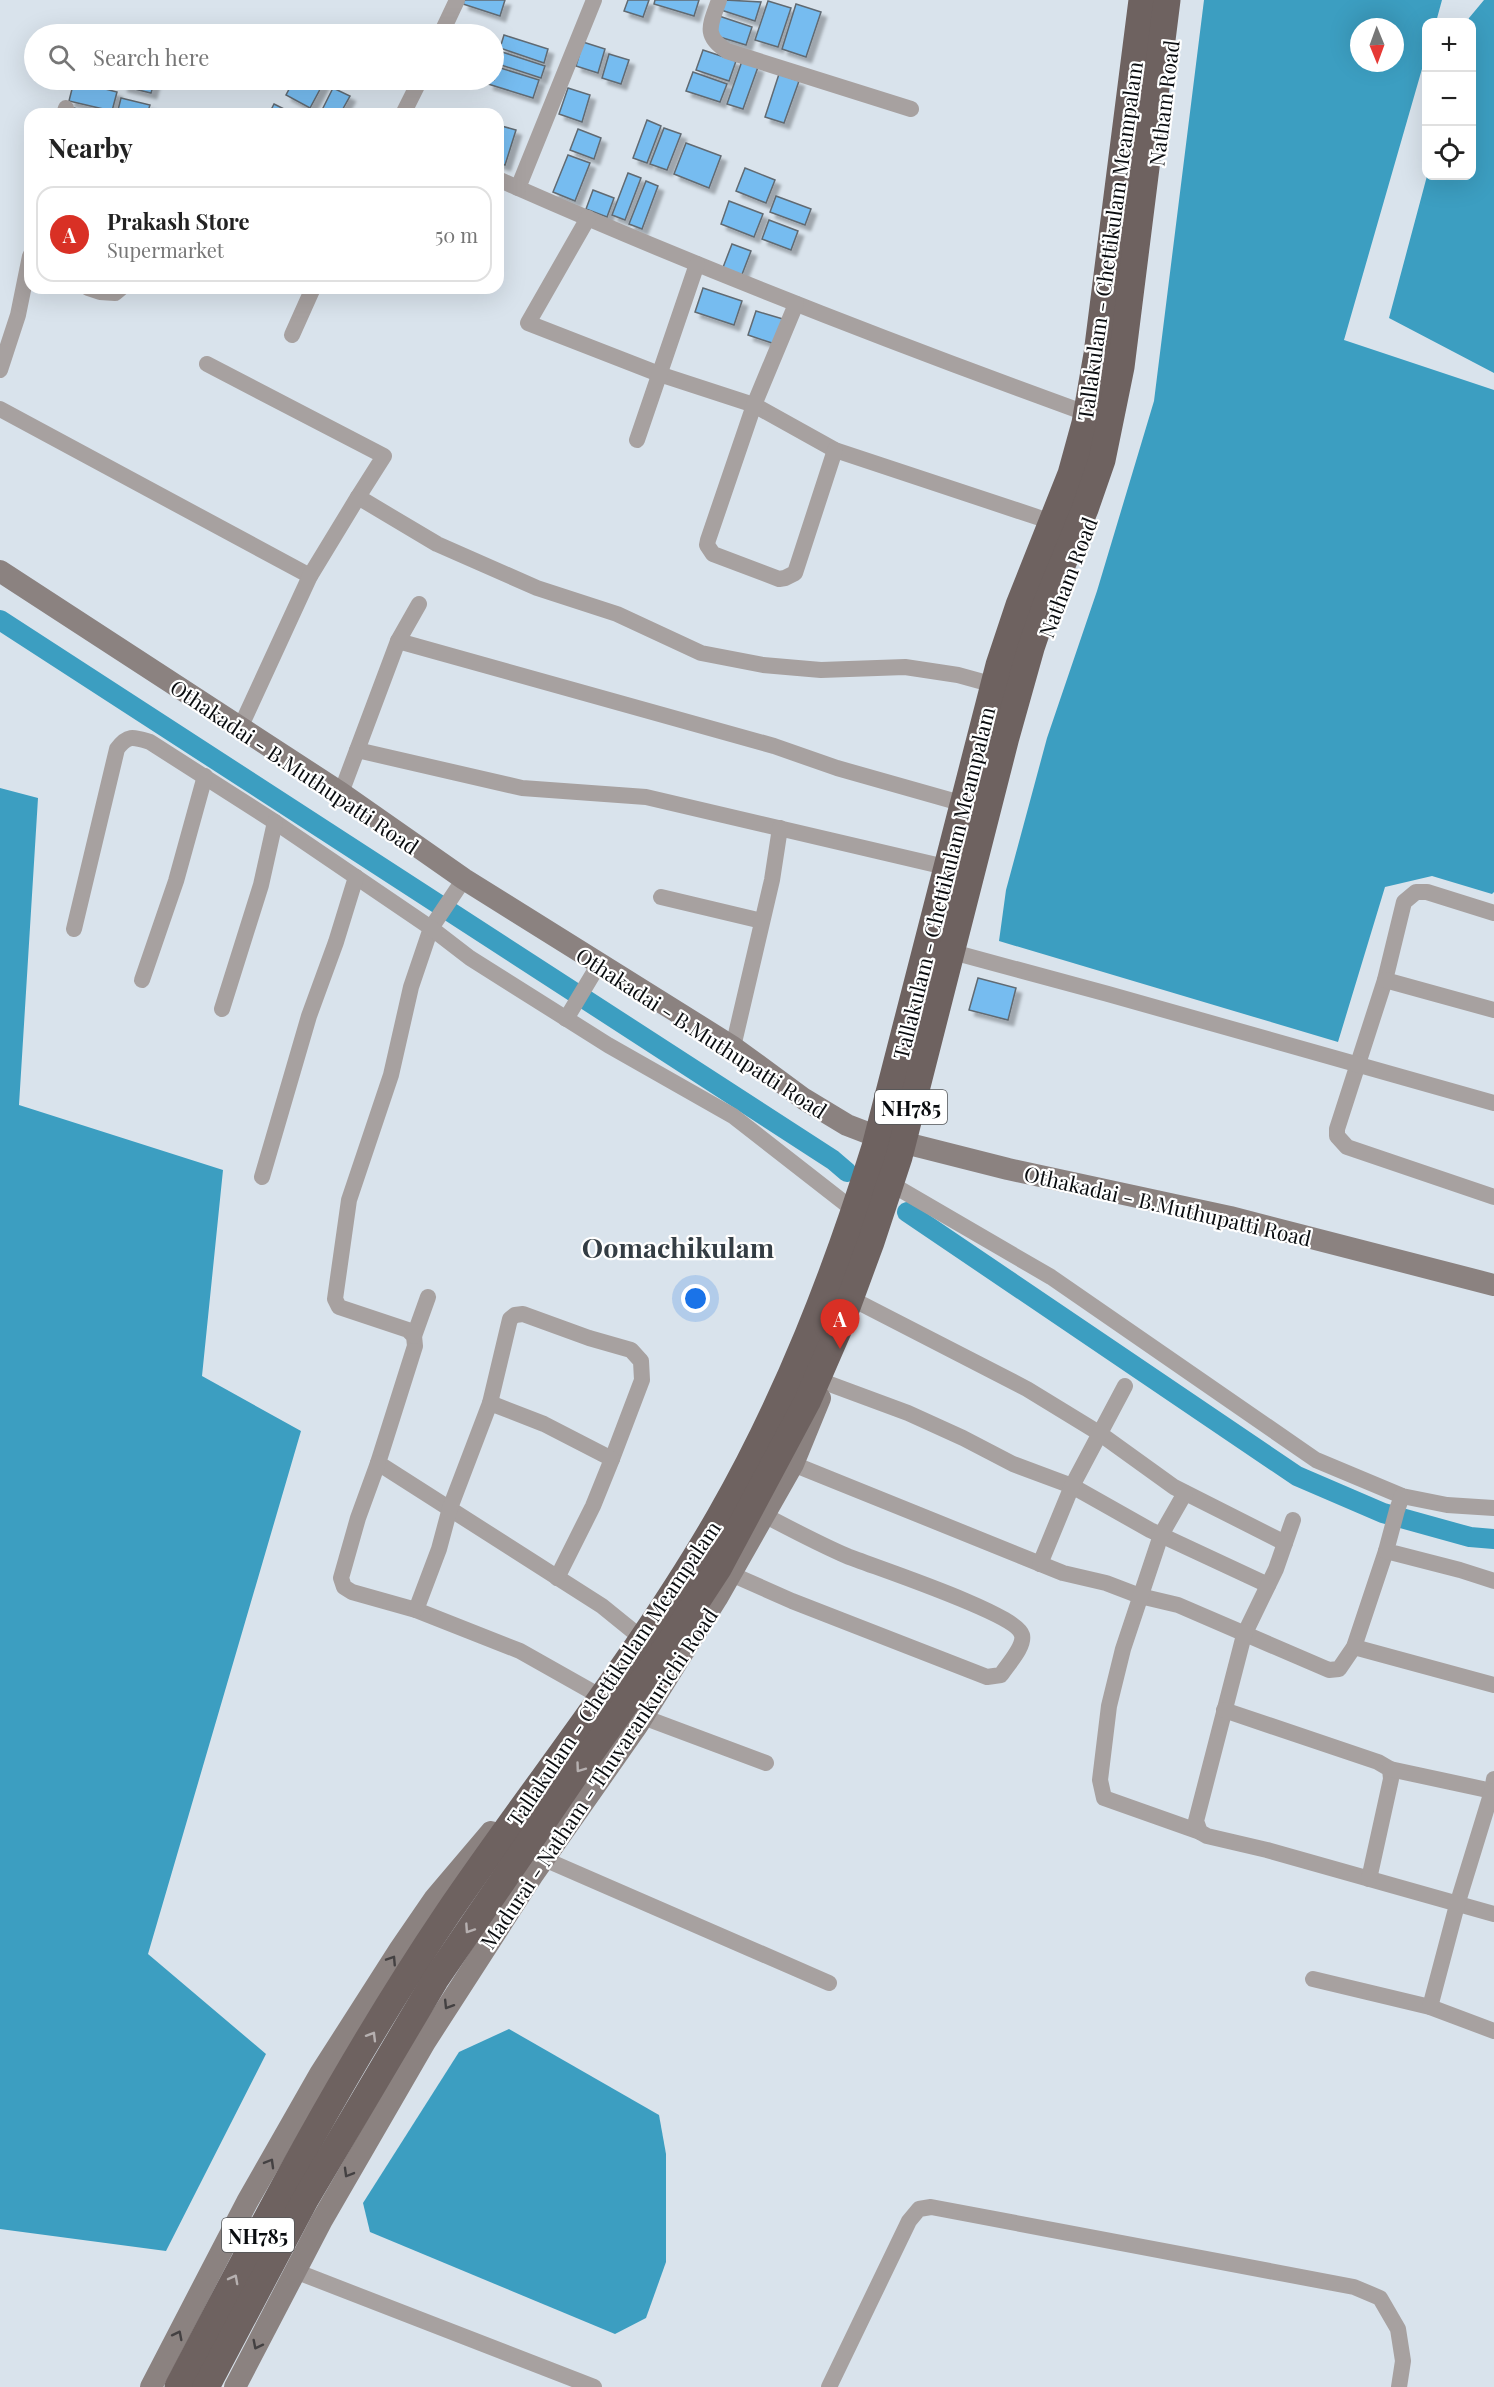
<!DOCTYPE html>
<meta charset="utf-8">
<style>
body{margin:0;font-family:"Playfair Display",serif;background:#f2f2f2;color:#222}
.controls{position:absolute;right:18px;top:18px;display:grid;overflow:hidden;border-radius:12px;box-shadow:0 6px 24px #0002}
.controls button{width:54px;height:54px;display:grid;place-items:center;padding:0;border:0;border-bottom:2px solid #e0e0e0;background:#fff;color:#222;font:30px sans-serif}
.compass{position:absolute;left:1350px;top:18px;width:54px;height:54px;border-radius:50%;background:#fff;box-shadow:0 6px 24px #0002;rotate:179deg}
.you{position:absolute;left:696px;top:1299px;width:21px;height:21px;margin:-15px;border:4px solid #fff;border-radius:50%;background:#1a73e8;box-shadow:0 0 0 9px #1a73e833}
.badge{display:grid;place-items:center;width:39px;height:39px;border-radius:50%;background:#d93025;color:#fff;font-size:20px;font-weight:700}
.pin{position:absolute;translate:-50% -50px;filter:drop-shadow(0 2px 3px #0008)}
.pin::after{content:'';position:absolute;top:32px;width:21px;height:18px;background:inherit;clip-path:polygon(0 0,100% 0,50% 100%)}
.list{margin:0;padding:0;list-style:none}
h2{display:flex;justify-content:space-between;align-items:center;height:78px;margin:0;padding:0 24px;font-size:26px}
h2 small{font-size:20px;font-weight:400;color:#767676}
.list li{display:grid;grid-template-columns:39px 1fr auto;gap:18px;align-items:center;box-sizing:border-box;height:96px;margin:0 12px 12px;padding:0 12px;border:2px solid #e0e0e0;border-radius:18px}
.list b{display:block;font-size:22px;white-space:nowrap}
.list p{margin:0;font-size:20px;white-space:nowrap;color:#767676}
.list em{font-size:20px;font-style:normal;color:#767676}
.icon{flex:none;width:33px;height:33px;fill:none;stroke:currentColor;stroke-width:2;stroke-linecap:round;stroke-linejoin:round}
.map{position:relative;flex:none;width:1494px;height:2387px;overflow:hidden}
.search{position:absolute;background:#fff;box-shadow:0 6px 24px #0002;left:24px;top:24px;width:480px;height:66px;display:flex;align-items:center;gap:15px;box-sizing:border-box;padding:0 21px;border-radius:33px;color:#767676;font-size:22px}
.panel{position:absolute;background:#fff;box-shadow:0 6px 24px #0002;left:24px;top:108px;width:480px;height:186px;border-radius:18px}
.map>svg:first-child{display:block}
.water{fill:#3c9ec1;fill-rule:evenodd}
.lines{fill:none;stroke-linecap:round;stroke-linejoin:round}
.canal{stroke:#3c9ec1;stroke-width:20}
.building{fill:#76bcf0;stroke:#616a72;stroke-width:1.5;filter:url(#shadow)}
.minor{stroke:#a7a1a0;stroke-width:16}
.secondary{stroke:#8b8280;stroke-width:22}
.trunk{stroke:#6e6260;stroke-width:27}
.oneway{stroke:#b6b0b0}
.oneway2{stroke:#444142}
.labels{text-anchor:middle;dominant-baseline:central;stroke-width:4.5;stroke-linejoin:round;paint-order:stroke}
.shield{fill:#fff;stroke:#535557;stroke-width:1.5}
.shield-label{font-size:20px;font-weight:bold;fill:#090c0f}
.street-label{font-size:21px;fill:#090c0f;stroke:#fff}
.district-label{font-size:27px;font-weight:bold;fill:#343d44;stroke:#fff}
</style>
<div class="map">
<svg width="1494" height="2387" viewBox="0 0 1494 2387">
<defs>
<filter id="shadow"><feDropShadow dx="5.5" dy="5.5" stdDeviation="1.5" flood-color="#0004"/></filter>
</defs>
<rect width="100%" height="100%" fill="#d9e3ec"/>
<g class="water">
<path d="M1204,0H1442L1436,22H1426V55L1344,340L1494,390V892L1492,894L1432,876L1385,887L1338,1042L999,941L1006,890L1047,738L1097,591L1154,401ZM1359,27H1395V63H1359Z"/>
<path d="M1484,0H1494V373L1389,318L1427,176H1472V22H1468L1469,18Z"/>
<path d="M0,788L38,798L19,1105L223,1170L202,1376L301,1431L148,1954L266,2054L166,2251L0,2229Z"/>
<path d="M509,2029L659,2115L666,2154V2262L646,2318L615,2334L370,2232L363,2203L459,2052Z"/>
</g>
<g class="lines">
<g class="canal">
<path d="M0,620L833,1160L847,1172"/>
<path d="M907,1212L1297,1476L1383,1513L1470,1537L1494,1539"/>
</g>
</g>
<g class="building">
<path d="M464,0H505L500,16L463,4Z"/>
<path d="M628,0H649L643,17L624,11Z"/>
<path d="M655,0H699L694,16L654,4Z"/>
<path d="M725,0L761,2L755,21L721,10Z"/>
<path d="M768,1L791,8L778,47L755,40Z"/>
<path d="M796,4L821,12L806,57L782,49Z"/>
<path d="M716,15L752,27L746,45L710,34Z"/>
<path d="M504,35L548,49L544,63L500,48Z"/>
<path d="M583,42L605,49L598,73L576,66Z"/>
<path d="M703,50L736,61L729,81L696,70Z"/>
<path d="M499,51L545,66L541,78L495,63Z"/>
<path d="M609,54L629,60L621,84L602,78Z"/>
<path d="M742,61L758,67L743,109L727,104Z"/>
<path d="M494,66L539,80L533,98L488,84L489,80H494Z"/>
<path d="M693,72L727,84L720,102L686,91Z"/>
<path d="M779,74L799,81L784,123L765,117Z"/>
<path d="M124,80H155L151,93L122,86Z"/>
<path d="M294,80H325L310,108L286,95Z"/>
<path d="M74,81L117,92L112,111L69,101Z"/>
<path d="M333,88L350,96L340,114H320Z"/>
<path d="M568,88L590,95L582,122L559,114Z"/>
<path d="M121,98L150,105L147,114H117Z"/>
<path d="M274,104L294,114H269Z"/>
<path d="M70,107L97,114H68Z"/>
<path d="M647,120L661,126L647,163L633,158Z"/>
<path d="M498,125L516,130L505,165L498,163Z"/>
<path d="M664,128L681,134L667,170L650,164Z"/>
<path d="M578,129L601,138L594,159L570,150Z"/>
<path d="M686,143L721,156L709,188L674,174Z"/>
<path d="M568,155L590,163L575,201L553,192Z"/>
<path d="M745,168L775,180L766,203L736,191Z"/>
<path d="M628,173L641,178L625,220L612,215Z"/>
<path d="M646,181L658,186L642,229L629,224Z"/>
<path d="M593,190L614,198L607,217L586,209Z"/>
<path d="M776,196L811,209L805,225L770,212Z"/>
<path d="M729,201L763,214L754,237L721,224Z"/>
<path d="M769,220L798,231L791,250L762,239Z"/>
<path d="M732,244L751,251L741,277L722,270Z"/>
<path d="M703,288L742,301L734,325L695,312Z"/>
<path d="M756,311L783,319L775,344L748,335Z"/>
<path d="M978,978L1016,988L1008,1020L969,1010Z"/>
</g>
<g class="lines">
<g class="minor">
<path d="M594,0L518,188C702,269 890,342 1080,411"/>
<path d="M719,0C711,24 702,35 727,51L911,109"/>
<path d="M441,34L457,0"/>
<path d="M64,114L66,108"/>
<path d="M403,114L420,80"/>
<path d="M498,179L518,188"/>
<path d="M588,218L528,323L659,374L754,405L835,450L1046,520"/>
<path d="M88,288L100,292L115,293L121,288"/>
<path d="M796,304L754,405L708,540L707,545L713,554L779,579L785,578L795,573L835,450"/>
<path d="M292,335L313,288"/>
<path d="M207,364L384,456L358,497"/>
<path d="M0,370L18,315L30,256"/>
<path d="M0,409L310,576"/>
<path d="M637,440L697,264"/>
<path d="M398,641L774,746L837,768L957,802"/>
<path d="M240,728L310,576L358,497L437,544L537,588L617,614L701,653L763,665L821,670L905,667L958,675L987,683"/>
<path d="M357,750L522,788L646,797L941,866"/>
<path d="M341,793L398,641L419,604"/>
<path d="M464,879L431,928L411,987L391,1075L349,1200L335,1299L339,1307L408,1330L414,1336L415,1346L378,1463L602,1606L639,1636"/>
<path d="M661,897L762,921"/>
<path d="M1494,913L1427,892H1416L1404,902L1385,980L1337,1129V1136L1347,1147L1494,1197"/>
<path d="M74,929L117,749C128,734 134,737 150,742L275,822L431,928L470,958L608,1045L733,1116L851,1208"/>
<path d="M960,954L1108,994L1494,1103"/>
<path d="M142,980L176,881L205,776"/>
<path d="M1385,980L1494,1010"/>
<path d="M222,1009L261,885L275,822"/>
<path d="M566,1019L599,964"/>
<path d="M733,1047L772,880L780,828"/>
<path d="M262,1177L309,1016L336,942L356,877"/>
<path d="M898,1188L1051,1277L1316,1460L1402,1496L1447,1505L1494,1508"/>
<path d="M858,1302L1027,1389L1099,1433L1174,1487L1285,1543"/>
<path d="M414,1336L428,1297"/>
<path d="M827,1383L908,1413L963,1438L1013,1464L1072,1486L1150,1530L1268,1585"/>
<path d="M490,1403L510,1319L515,1315L523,1314L589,1338L631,1350L641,1361L642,1380L612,1459"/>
<path d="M378,1463L358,1518L341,1578L344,1587L352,1592L416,1610L520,1651L598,1695"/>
<path d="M793,1464L1063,1573L1106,1583L1140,1596L1178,1605L1329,1670L1339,1669L1354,1647L1386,1551"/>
<path d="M1185,1493L1161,1535L1123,1649L1109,1706L1100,1780L1104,1798L1200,1832"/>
<path d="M1402,1496L1397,1510L1386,1551L1460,1570L1494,1581"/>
<path d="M1293,1520L1276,1569L1244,1635L1196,1821L1200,1832L1207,1836L1267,1850L1494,1914"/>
<path d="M1040,1564L1072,1486L1125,1386"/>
<path d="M731,1574L792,1601L987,1677L1001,1675C1007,1665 1025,1647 1022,1635C1016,1613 874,1567 847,1556C819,1544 791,1529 764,1515"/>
<path d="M416,1610L439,1549L450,1508L490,1403L544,1424L612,1459L593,1506L557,1578"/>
<path d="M1354,1647L1494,1685"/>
<path d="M1224,1710L1378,1762L1390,1769L1391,1779L1369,1879"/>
<path d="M643,1717L766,1763"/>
<path d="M1390,1769L1492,1791L1494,1779"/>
<path d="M544,1859L829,1983"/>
<path d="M1313,1979L1430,2007L1494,2031"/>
<path d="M1430,2007L1457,1905L1492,1791L1494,1792"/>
<path d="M295,2271L594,2387"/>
<path d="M829,2387L909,2221L919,2209L931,2207L1354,2287L1380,2298L1398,2329L1403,2361L1399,2387"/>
</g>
<g class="secondary">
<path d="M0,571L341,793L464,879L733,1047L804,1099L847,1125L873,1135L925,1148L1008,1169L1230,1217L1494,1285"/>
<path d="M151,2387L247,2202L320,2074L400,1949L435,1898L491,1832"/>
<path d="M235,2387L322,2220L425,2042L532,1876L637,1726L717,1598L793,1464L820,1398"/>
</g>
<g class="trunk">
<path d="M178,2387C262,2226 346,2064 448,1913C538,1781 640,1655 720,1516C787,1399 835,1275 875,1147L999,665L1019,605L1071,474L1085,423L1097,354L1142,0"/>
<path d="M206,2387L306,2198L435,1980L577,1772L672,1639L719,1567L807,1402L840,1326L871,1242L899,1157L1006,737L1031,648L1045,607L1085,509L1102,460L1121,367L1167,0"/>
</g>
</g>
<defs><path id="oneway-chevron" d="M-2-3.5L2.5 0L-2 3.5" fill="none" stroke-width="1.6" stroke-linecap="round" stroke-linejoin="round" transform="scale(1.5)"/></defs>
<g class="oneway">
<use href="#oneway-chevron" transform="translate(580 1768) rotate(126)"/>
<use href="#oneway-chevron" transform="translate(469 1929) rotate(124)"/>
<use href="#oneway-chevron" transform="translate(372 2036) rotate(-59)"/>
<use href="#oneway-chevron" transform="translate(234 2279) rotate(-62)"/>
</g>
<g class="oneway2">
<use href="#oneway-chevron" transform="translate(392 1960) rotate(-57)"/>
<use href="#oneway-chevron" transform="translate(448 2005) rotate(122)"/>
<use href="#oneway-chevron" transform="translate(270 2163) rotate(-60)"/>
<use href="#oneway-chevron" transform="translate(348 2173) rotate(120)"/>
<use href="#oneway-chevron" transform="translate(178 2335) rotate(-63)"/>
<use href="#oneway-chevron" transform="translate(257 2345) rotate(117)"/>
</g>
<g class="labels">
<g class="shield">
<rect x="875" y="1090" width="72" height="34" rx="4.5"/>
<rect x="222" y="2218" width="72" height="34" rx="4.5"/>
</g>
<g class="shield-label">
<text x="911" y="1107">NH785</text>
<text x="258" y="2235">NH785</text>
</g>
<g class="street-label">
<text transform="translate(1163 103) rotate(-83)">Natham Road</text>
<text transform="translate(1109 241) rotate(-82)">Tallakulam - Chettikulam Meampalam</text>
<text transform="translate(1067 577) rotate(-69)">Natham Road</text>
<text transform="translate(295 766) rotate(34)">Othakadai - B.Muthupatti Road</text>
<text transform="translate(943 883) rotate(-76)">Tallakulam - Chettikulam Meampalam</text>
<text transform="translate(702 1032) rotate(33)">Othakadai - B.Muthupatti Road</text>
<text transform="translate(1168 1205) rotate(13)">Othakadai - B.Muthupatti Road</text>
<text transform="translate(613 1673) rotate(-56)">Tallakulam - Chettikulam Meampalam</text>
<text transform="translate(598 1778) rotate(-56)">Madurai - Natham - Thuvarankurichi Road</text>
</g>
<g class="district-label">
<text x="678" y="1247">Oomachikulam</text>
</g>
</g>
</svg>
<div class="controls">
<button>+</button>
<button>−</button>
<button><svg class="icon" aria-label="locate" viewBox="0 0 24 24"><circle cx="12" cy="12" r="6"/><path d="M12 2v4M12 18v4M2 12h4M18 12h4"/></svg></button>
</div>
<svg class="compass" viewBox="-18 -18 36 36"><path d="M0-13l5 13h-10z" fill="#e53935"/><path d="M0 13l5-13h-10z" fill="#767676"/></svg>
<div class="you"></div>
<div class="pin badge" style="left:840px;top:1349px">A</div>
<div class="search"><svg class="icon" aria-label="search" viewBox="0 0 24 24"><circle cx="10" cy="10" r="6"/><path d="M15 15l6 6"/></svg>Search here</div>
<section class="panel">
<h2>Nearby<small></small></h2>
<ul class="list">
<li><span class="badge">A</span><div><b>Prakash Store</b><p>Supermarket</p></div><em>50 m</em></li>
</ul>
</section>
</div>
